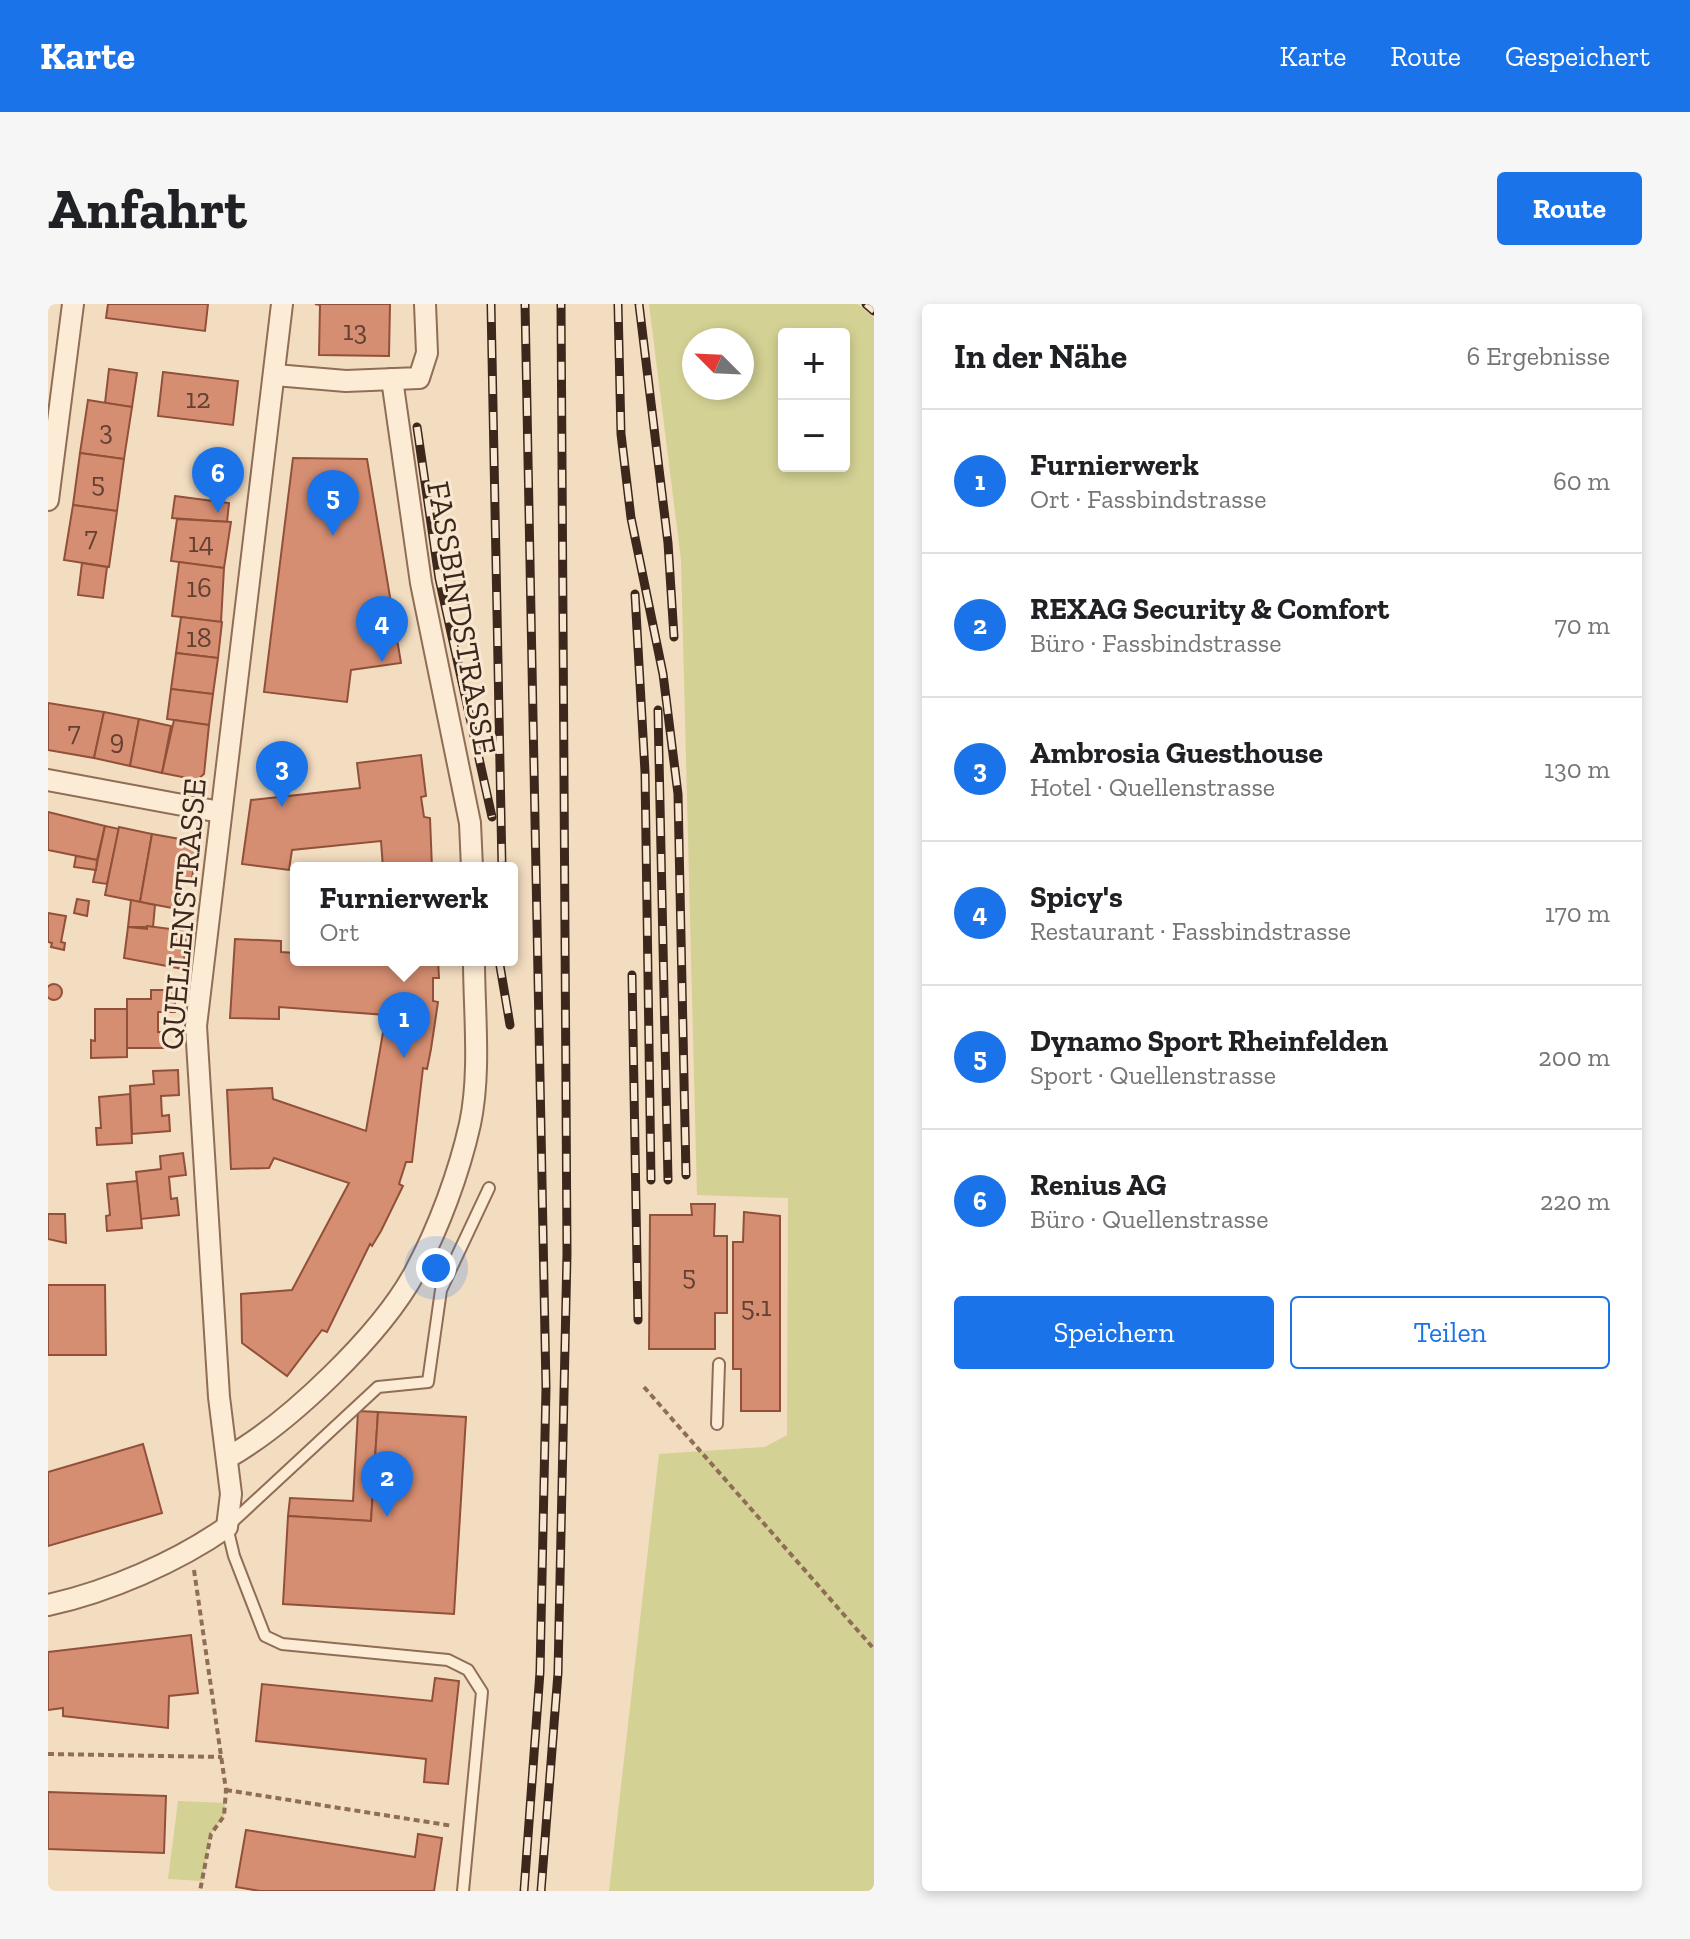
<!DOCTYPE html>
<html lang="de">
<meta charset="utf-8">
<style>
body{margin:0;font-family:"Zilla Slab",serif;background:#f6f6f6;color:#202124}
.controls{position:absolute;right:24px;top:24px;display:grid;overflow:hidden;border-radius:8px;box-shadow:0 4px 12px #0003}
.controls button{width:72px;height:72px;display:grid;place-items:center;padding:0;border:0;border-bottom:2px solid #e0e0e0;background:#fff;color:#202124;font:40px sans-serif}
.compass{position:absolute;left:634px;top:24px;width:72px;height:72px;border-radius:50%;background:#fff;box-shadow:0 4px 12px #0003;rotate:294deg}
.you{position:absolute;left:388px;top:964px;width:28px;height:28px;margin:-20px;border:6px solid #fff;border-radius:50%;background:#1a73e8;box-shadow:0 0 0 12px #1a73e833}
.badge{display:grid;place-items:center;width:52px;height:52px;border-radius:50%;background:#1a73e8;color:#fff;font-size:26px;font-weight:700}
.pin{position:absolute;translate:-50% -66px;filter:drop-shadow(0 2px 4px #0008)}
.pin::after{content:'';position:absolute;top:42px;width:28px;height:24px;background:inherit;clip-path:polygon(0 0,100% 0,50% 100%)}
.popup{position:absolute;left:242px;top:558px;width:228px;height:104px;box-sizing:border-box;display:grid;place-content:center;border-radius:8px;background:#fff;filter:drop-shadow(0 2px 6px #0005);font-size:26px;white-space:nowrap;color:#757577}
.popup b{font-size:30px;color:#202124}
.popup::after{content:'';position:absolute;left:50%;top:100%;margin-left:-16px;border:16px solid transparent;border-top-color:#fff}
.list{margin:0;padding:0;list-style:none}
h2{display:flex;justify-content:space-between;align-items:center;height:104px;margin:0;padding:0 32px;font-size:34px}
h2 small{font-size:26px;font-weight:400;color:#757577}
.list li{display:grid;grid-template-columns:52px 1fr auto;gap:24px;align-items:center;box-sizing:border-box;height:144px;padding:0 32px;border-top:2px solid #e0e0e0}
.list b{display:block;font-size:30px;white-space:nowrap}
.list p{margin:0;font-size:26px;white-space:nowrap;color:#757577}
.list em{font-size:26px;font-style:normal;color:#757577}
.actions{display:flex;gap:16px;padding:24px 32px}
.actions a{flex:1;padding:18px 0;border:2px solid #1a73e8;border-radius:8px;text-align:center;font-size:28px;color:#1a73e8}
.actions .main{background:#1a73e8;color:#fff}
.map{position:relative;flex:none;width:826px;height:1587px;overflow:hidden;border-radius:8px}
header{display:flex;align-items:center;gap:48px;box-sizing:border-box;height:112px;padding:0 40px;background:#1a73e8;color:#fff}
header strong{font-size:38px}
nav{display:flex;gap:44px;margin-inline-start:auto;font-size:28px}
.intro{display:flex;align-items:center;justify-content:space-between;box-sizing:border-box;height:192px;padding:0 48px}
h1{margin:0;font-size:56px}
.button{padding:20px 36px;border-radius:8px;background:#1a73e8;color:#fff;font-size:28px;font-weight:700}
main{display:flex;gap:48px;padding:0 48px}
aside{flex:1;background:#fff;border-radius:8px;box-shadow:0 4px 12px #0003}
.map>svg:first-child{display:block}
.green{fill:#d3d193;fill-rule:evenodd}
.building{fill:#d68e72;stroke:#915039;stroke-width:2}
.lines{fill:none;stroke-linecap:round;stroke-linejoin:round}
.service-casing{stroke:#8f6d56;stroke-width:14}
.minor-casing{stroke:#8f6d56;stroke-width:24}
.path{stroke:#8f6d56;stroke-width:4;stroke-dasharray:6 4;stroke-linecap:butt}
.service{stroke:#fdecd5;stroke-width:10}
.minor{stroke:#fdecd5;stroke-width:20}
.rail-casing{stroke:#3d271c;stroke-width:9}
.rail{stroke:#f9e8d1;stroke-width:6;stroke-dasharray:18;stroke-linecap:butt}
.labels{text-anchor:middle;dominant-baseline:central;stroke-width:6;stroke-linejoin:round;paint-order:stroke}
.number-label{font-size:28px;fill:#634132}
.street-label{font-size:32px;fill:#3d271c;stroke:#f9e8d1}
</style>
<header>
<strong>Karte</strong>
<nav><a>Karte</a><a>Route</a><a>Gespeichert</a></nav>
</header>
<div class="intro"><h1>Anfahrt</h1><a class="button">Route</a></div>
<main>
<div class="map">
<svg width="826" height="1587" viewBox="0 0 826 1587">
<rect width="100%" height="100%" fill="#f3ddc1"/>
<g class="green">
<path d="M601,0H810L826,14V1587H561L611,1150L717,1143L739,1131L740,894L649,891L633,256ZM736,30H796V162H736ZM646,36H694V84H646Z"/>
<path d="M130,1497L177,1499L176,1512L163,1530L154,1577L120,1575Z"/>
</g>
<g class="building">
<path d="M60,0H160L157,27L58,14Z"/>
<path d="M342,0L341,52L271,51L272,1L267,0Z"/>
<path d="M61,65L89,69L84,103L57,99Z"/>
<path d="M115,68L190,77L185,121L110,112Z"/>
<path d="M40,96L84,103L76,155L32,149Z"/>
<path d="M32,149L76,155L69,207L25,201Z"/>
<path d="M245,154L319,155L353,359L303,366L299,398L216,388Z"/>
<path d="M127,192L181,199L179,218L124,214Z"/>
<path d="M25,201L69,207L61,263L16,256Z"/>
<path d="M129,215L183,218L176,264L123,257Z"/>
<path d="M131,258L176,264L173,318L124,312Z"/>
<path d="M34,259L59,263L55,294L30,291Z"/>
<path d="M133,313L174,318L170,354L128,349Z"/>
<path d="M128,349L170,354L165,390L123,385Z"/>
<path d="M123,385L165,390L161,421L119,415Z"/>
<path d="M0,399L56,408L46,454L0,446Z"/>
<path d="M56,408L91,415L82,462L46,454Z"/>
<path d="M91,415L123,422L114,469L82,462Z"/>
<path d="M126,416L161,421L156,470L149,476L114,469Z"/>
<path d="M373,451L378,492L373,493L376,513L382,514L384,564H335L333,537L244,546L241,566L194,560L203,496L312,484L309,459Z"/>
<path d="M0,508L57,522L49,556L0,546Z"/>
<path d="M57,522L71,525L59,580L45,578Z"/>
<path d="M71,523L104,530L92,598L57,591Z"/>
<path d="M104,530L143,537L148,543L144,576L135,575L130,605L92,598Z"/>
<path d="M28,552L49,556L48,566L26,563Z"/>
<path d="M29,595L41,597L39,612L26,609Z"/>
<path d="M83,596L107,601L105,623H80Z"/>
<path d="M0,609L18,612L13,638L17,639L16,646L3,643L4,639L0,638Z"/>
<path d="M99,622L139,627L135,665L76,654L80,623L99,625Z"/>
<path d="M187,635L233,637V648L248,649V656H390L391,674H385V697L390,698L383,745L379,765L375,764L364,858H358L351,880L355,882L333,927L324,942L322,940L279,1028L274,1026L239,1072L194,1039L193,990L244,986L301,879L226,854L221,864L183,865L179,786L224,784L225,795L318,827L338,711L231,703V715L182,714Z"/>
<circle cx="6" cy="688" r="8"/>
<path d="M103,686H127V708H110V728H116V744H79V695H103Z"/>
<path d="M47,705H79V753L43,754V736L47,737Z"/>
<path d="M130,766L131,791L113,792L114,812L121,811L122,827L84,830L82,782L106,780L105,767Z"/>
<path d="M82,790L84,839L49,841L48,824H53L51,793Z"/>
<path d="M135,849L138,871L121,873L123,895L129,894L131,911L93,915L88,868L113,865L112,852Z"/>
<path d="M89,877L94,924L59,927L58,912L62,911L59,880Z"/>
<path d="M643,900H667L666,932H679V1009H667V1045H601L602,911H644Z"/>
<path d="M696,908L732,912V1107H693V1065H685V938H695Z"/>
<path d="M0,910H17L18,939L0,935Z"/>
<path d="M0,981H57L58,1051H0Z"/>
<path d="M310,1107L330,1108L323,1217L240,1212L242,1194L305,1197Z"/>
<path d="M330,1108L418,1113L406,1310L235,1300L240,1212L323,1217Z"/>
<path d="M95,1140L114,1209L0,1242V1168Z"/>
<path d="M143,1331L150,1389L121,1392L120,1424L15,1412V1404L0,1406V1348Z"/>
<path d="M387,1374L411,1377L400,1480L376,1478L378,1455L208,1437L214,1380L384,1397Z"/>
<path d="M0,1488L118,1492L116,1549L0,1545Z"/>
<path d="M198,1526L367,1553L370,1530L394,1534L386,1587H212L188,1583Z"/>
</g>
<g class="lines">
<g class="service-casing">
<g id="service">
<path d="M669,1120L671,1060"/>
<path d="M415,1587L434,1388L420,1366L400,1356L234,1340L217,1332L186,1252L179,1223L330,1083L380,1078L393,986L441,884"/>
</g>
</g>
<g class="minor-casing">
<g id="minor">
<path d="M227,71L298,77L371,74L379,49L377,0"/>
<path d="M344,75L373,279L422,519L424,564"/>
<path d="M0,196L25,0"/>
<path d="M0,476L172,508"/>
<path d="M179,1154C241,1119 333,1031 367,968C391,923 411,869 422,820C433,768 426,708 426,656"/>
<path d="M0,1301C60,1288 129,1258 179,1223L183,1190L171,1093L148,722L234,0"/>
</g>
</g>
<g class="path">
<path d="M596,1083L826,1345"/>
<path d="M146,1266L178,1486L176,1512L163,1530L152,1587"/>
<path d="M0,1450L174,1453"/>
<path d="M178,1486L405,1522"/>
</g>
<use href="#service" class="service"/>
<use href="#minor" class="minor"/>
<g class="rail-casing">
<g id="rail">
<path d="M443,0L454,564"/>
<path d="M570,0L573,130L583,214L615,370L630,490L638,871"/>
<path d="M591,0L620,239L626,333"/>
<path d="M818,0L826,7"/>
<path d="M369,123L391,274L444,513"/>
<path d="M587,290L597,468L603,876"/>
<path d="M610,406L620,876"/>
<path d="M451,656L462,721"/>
<path d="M584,671L590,1016"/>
<path d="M476,1587L492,1368L498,1084L477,0"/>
<path d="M493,1587L510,1369L519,949L513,0"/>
</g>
</g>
<use href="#rail" class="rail"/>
</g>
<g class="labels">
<g class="number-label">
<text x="307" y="26">13</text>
<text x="150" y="94">12</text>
<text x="58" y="126">3</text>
<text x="50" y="178">5</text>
<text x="43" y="232">7</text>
<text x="153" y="238">14</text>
<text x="151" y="283">16</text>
<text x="151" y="333">18</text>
<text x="26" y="427">7</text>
<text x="69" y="435">9</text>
<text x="641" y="971">5</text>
<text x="708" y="1002">5.1</text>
</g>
<g class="street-label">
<text transform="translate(414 314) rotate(80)">FASSBINDSTRASSE</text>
<text transform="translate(135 610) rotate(-85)">QUELLENSTRASSE</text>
</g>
</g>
</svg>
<div class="controls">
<button>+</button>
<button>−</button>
</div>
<svg class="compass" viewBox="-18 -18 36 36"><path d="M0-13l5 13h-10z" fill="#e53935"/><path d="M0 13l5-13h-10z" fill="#757577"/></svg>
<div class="you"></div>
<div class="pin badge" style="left:356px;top:754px">1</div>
<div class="popup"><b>Furnierwerk</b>Ort</div>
<div class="pin badge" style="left:339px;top:1213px">2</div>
<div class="pin badge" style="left:234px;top:503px">3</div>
<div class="pin badge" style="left:334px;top:358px">4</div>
<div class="pin badge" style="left:285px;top:232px">5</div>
<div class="pin badge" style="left:170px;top:209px">6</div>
</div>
<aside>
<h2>In der Nähe<small>6 Ergebnisse</small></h2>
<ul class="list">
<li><span class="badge">1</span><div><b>Furnierwerk</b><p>Ort · Fassbindstrasse</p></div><em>60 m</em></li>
<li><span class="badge">2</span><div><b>REXAG Security &amp; Comfort</b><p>Büro · Fassbindstrasse</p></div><em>70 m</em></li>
<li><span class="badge">3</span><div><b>Ambrosia Guesthouse</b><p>Hotel · Quellenstrasse</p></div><em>130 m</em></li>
<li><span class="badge">4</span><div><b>Spicy's</b><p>Restaurant · Fassbindstrasse</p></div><em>170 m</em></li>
<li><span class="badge">5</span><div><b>Dynamo Sport Rheinfelden</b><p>Sport · Quellenstrasse</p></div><em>200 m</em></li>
<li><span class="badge">6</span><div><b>Renius AG</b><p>Büro · Quellenstrasse</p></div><em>220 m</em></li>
</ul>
<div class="actions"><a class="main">Speichern</a><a>Teilen</a></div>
</aside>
</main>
